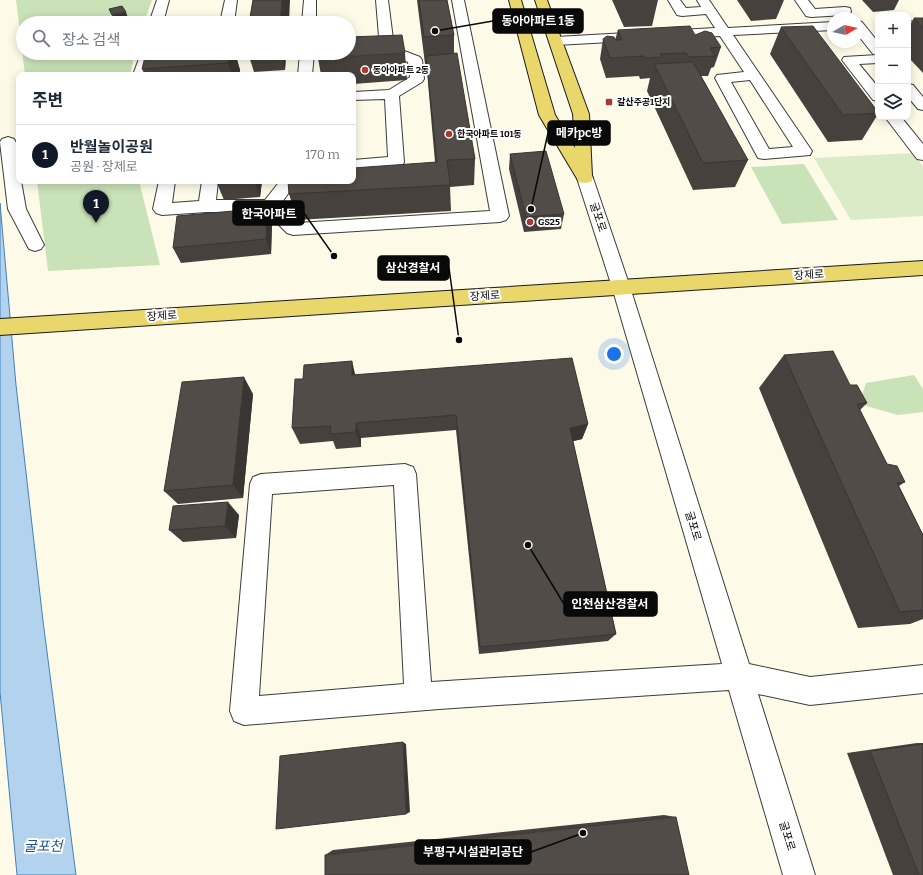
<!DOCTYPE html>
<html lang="ko">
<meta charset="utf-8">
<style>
body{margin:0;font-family:Bitter,"Noto Sans KR",serif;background:#f6f6f7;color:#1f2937}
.controls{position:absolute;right:12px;top:12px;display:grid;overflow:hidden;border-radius:8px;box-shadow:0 2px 10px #0003}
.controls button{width:36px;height:36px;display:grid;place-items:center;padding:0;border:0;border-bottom:1px solid #e0e1e3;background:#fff;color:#1f2937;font:20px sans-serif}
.compass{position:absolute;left:827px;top:12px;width:36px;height:36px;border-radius:50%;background:#fff;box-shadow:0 2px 10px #0003;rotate:81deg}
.you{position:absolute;left:614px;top:354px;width:14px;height:14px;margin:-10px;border:3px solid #fff;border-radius:50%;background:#1a73e8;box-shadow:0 0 0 6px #1a73e833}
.badge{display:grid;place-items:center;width:26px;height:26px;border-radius:50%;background:#111827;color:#fff;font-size:13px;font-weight:700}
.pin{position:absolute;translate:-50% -33px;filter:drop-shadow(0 1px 2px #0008)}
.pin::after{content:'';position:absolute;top:21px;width:14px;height:12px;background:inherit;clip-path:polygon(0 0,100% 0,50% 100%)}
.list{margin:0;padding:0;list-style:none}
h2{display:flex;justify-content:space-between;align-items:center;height:52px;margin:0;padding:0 16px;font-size:17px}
h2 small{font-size:13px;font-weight:400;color:#747a83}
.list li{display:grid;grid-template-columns:26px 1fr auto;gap:12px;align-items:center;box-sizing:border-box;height:60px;padding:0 16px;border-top:1px solid #e0e1e3}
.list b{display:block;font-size:15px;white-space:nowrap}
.list p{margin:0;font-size:13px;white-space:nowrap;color:#747a83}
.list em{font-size:13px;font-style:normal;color:#747a83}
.icon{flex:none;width:22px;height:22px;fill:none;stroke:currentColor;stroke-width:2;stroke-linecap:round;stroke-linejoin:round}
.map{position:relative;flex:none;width:923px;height:875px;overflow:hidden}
.search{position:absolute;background:#fff;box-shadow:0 2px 10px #0003;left:16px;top:16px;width:340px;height:44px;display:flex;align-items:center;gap:10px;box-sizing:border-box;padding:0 14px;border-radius:22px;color:#747a83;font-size:15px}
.panel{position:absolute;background:#fff;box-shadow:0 2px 10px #0003;left:16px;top:72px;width:340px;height:112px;border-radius:8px}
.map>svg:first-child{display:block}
.green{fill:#c9e2b7}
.pitch{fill:#dbebc7}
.water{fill:#b2d2ee;stroke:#4280bd}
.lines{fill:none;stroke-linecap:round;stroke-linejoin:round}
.minor-casing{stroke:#3c3c3c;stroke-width:2}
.major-casing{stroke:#1a1a1a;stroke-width:2}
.minor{fill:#fff;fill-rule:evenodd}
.major{fill:#e9d76b;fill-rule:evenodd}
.wall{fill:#46413d}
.shaded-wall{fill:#393532}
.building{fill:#514c47;stroke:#393532}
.poi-dot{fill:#a93732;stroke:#fff;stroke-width:1.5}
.labels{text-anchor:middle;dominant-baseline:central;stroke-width:4;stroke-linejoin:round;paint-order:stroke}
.far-poi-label{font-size:9px;font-weight:bold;fill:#090909;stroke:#fff;text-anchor:start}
.street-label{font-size:11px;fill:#090909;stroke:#fff}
.near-water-label{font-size:14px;font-style:italic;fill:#22538c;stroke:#fff}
.leader{fill:none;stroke:#090909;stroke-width:1.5}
.callout-dot{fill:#090909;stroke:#fff;stroke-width:1.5}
.callout{fill:#090909;stroke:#090909;stroke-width:1.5}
.callout-label{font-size:12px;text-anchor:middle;font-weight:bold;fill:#fff}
</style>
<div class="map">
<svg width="923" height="875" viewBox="0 0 923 875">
<rect width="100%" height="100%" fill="#fdfbe8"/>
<g class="green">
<path d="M16,0H152L144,23H23V53H135L130,75H25Z"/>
<path d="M804,164L838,220L782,224L751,167Z"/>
<path d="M37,181H139L160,265L48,271Z"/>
<path d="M914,375L923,389V412L898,415L859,404L866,383Z"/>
</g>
<path class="pitch" d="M913,153L923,166V216L851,220L814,158Z"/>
<path class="water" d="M0,203L16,385L43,621L76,875H17L0,692Z"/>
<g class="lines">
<g class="minor-casing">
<g id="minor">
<path d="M157,0H169L163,23H149Z"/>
<path d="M225,0H237L234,23H220Z"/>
<path d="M304,0H316V23H302Z"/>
<path d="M376,0H388L394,47L420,57L422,60L424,79L422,82L399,96L404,162L402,166L353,170V160L388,157L385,99L353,100V92L389,90L410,77L408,62L382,52L380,49Z"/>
<path d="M452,0H464L509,216L506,220L500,222L293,235L287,233L266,212H207L162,215L156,213L153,209L159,181H175L172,203L199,201L202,181H218L216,200H265L280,181H297L280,205L297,223L490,211Z"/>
<path d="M668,0H680L686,8L701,7L697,0H709L728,28L833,22V30L733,35L812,151L810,155L764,159L758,158L715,78L717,75L744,72L720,36L556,45L551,44L549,41L551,38L556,37L715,28L706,14L682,16L677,15ZM750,80L793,147L769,149L731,82Z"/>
<path d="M795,0H808L815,9L845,7L850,8L851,11L850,14L845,15L811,17L806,16Z"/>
<path d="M857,21L862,22L878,42V63L859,64L878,87V101L873,100L842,60L844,57L877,55L873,54L857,34Z"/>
<path d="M908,21L923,23V31L908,29Z"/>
<path d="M141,53L154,54L147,75H133Z"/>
<path d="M300,53H314L312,75H298Z"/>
<path d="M908,84L913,85L923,97V110L918,109L908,97Z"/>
<path d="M885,117H901L923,144V160L917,159Z"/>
<path d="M8,137L14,139C21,149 19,168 19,181H21L26,209L44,245L41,249L35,251L29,249L8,209L0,142L2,139Z"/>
<path d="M585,173L591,174L593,178L630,287L749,664L810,677L923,665V693L810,705L758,694L815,875H783L729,690L439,709L244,725L234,721L230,711L250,484L253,477L261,474L405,464L413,467L416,474L431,682L722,664L612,287L577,178L579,174ZM394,485L404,684L259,696L272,494Z"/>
</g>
</g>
<g class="major-casing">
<g id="major">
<path d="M509,0H521L555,115L575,148L573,114L535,0H547L589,114L592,176L593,178L591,182L585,183L579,182L539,115Z"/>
<path d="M923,261V275L0,335V319Z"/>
</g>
</g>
<use href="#minor" class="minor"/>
<use href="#major" class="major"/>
</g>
<g class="wall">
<path d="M417,0H447L454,35V54L475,159L474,185L450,187L451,211L297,220L289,194L435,162L428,83L427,64H425Z"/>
<path d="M612,0H658L652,26L624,27Z"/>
<path d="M737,0H784L776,19L751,21Z"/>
<path d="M862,0H899L894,10L873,12Z"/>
<path d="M914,18H923V73L908,57V28Z"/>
<path d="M781,27L878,112V114L862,140L828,142L770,54Z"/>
<path d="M618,30L695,35L721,47L714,67L711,68L708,76H701L748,160L735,187L693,190L647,91L650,78L640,79L639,76L606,78L600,59L603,39L615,40Z"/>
<path d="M235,53L240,70V75H145L142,69Z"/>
<path d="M248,53H286L285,70L254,72Z"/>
<path d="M405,53L407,80L353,84V75H321L318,58Z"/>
<path d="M510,154L564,214L561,229L524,232L509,169Z"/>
<path d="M216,181H262L260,197L224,200Z"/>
<path d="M272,223L271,254L181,263L173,248Z"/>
<path d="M784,355L850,385L867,403L860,410L887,464L905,482L899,486L923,535V619L910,624L858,628L759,388Z"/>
<path d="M356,375L588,424L582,439L573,441L616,634L608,641L479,654L456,430L361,438V447L336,449L333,441L300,444L292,428Z"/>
<path d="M253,394L243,498L178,504L164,491Z"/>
<path d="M239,515L236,538L183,542L169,530Z"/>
<path d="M917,743H923V875H893L847,753Z"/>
<path d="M664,815L676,817L325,855L333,850Z"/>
</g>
<g class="shaded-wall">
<path d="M282,0H290L289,23H280Z"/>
<path d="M126,12L128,18L115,21L112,15Z"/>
<path d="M230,53H235L240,70V75H232L228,63Z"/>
<path d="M281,53H286L285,70Z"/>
<path d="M254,181H262L260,197Z"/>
<path d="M267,208L272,223L271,254L266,239Z"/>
<path d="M352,361L356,378L352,375Z"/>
<path d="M244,377L253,394L243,498L233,485Z"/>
<path d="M356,423L361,438V447L356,432Z"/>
<path d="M588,424L582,439L566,443L570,428Z"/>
<path d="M228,502L239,515L236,538L225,526Z"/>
<path d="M403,742L406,744L410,812L406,814Z"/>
</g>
<g class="building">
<path d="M253,0H282L280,23H249Z"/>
<path d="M419,0H447L454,35L424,37Z"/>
<path d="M122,6L126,12L112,15L109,9Z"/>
<path d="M914,18H923V28Z"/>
<path d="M690,26L695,35L705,31L712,33L721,47L710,48L715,56L689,57L686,53L660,54L662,57L646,58L644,56L610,58L603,39L607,36L614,37L615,40H622L618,30Z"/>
<path d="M813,26L878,112V113L843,115L781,27Z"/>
<path d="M402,35L405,53L318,58V53H349V37Z"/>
<path d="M146,53H230L228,63L142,69Z"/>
<path d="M457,53L475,159L447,160L450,185L289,194L288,181H353V168L437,162L426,56Z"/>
<path d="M693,62L748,160L703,163L654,64Z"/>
<path d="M546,151L564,214L526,217L510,154Z"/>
<path d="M267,208L266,239L173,248L177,216Z"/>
<path d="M833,351L850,385H857L867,403L857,404L887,464L897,466L905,482L897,483L923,535V610L900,612L784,355Z"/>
<path d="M572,358L588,424L570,428L616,634L480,647L456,415L356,423V432L330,434L331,426L292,428L295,379H303L304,365L352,361V375Z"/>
<path d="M244,377L233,485L164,491L182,382Z"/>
<path d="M228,502L225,526L169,530L173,506Z"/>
<path d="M403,742L406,814L276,829L280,756Z"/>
<path d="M923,744V875H919L870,751Z"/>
<path d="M676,817L689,875H325V855Z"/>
</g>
<g class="poi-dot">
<circle cx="365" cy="70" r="4"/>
<rect x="605" y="98" width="8" height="8" rx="2"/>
<circle cx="449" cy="134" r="4"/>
<circle cx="530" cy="222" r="4"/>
</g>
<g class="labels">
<g class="far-poi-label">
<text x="373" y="70">동아아파트 2동</text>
<text x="617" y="102">갈산주공1단지</text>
<text x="457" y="134">한국아파트 101동</text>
<text x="538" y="222">GS25</text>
</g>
<g class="street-label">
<text transform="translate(598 217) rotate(71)">굴포로</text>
<text transform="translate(809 275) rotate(-4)">장제로</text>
<text transform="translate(485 296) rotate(-4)">장제로</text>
<text transform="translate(162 316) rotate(-4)">장제로</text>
<text transform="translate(693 526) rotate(73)">굴포로</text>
<text transform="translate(787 836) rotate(73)">굴포로</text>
</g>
<g class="near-water-label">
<text x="43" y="846">굴포천</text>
</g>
</g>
<path class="leader" d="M435 31L493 21M531 209L548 133M334 256L304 213M459 340L449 268M528 545L564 604M583 833L531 852"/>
<g class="callout-dot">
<circle cx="435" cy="31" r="4"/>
<circle cx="531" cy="209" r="4"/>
<circle cx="334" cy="256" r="4"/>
<circle cx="459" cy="340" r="4"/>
<circle cx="528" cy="545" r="4"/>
<circle cx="583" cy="833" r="4"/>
</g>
<g class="callout">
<rect x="493" y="9" width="90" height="24" rx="4"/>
<rect x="548" y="121" width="62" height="24" rx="4"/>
<rect x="233" y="201" width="71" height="24" rx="4"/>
<rect x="378" y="256" width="71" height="24" rx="4"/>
<rect x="564" y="592" width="93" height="24" rx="4"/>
<rect x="415" y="840" width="116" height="24" rx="4"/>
</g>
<g class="callout-label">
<text x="538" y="25">동아아파트 1동</text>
<text x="579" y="137">메카pc방</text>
<text x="269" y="218">한국아파트</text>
<text x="413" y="272">삼산경찰서</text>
<text x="610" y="608">인천삼산경찰서</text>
<text x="473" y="856">부평구시설관리공단</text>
</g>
</svg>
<div class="controls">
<button>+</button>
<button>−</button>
<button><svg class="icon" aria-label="layers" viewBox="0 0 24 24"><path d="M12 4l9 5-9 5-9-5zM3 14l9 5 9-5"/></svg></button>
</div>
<svg class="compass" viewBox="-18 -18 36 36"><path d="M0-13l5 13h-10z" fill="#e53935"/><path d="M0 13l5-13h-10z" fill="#747a83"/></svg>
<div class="you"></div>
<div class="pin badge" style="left:96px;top:223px">1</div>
<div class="search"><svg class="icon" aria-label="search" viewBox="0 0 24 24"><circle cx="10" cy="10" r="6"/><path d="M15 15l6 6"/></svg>장소 검색</div>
<section class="panel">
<h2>주변<small></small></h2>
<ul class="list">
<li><span class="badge">1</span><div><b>반월놀이공원</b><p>공원 · 장제로</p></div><em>170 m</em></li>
</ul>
</section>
</div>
